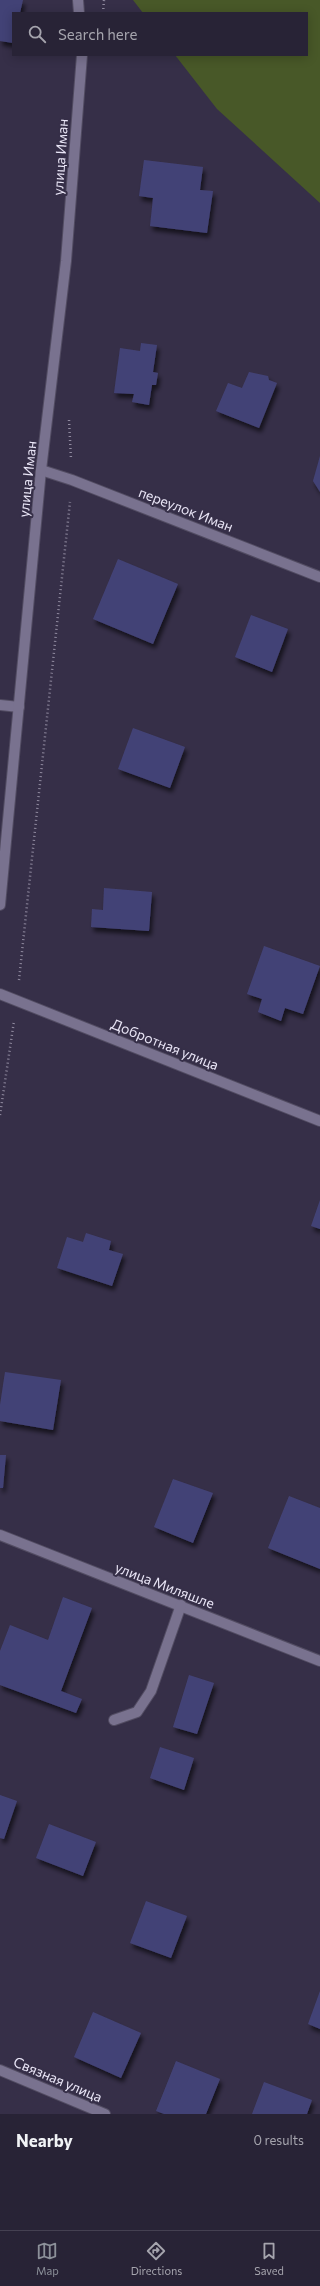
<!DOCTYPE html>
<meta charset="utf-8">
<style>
body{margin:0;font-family:Commissioner,sans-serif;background:#302b3e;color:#f1f3f6}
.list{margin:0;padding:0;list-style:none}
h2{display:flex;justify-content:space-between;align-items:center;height:52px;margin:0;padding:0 16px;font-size:17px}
h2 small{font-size:13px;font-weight:400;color:#a5a4ad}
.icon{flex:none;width:22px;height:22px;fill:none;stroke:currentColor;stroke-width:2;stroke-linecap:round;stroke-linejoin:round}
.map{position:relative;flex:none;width:320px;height:2114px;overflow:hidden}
.search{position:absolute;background:#282336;box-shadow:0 2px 10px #0003;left:12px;right:12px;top:12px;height:44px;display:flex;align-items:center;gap:10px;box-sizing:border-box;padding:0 14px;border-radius:0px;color:#a5a4ad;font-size:15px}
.sheet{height:116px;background:#282336}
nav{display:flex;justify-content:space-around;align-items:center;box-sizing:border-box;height:56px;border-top:1px solid #444051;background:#282336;font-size:11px;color:#a5a4ad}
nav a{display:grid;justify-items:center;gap:2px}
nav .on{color:#8c9099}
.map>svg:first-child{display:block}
.green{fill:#485828}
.building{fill:#434376;filter:url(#shadow)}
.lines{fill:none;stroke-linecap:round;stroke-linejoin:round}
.minor-casing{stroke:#524c62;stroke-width:12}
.path{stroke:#908a9f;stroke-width:2.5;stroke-dasharray:1 3;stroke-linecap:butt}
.minor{stroke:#79728f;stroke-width:10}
.labels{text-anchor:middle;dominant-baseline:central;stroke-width:4;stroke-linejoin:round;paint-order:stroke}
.street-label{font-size:14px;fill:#e9e5f6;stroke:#362f48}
</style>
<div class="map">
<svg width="320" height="2114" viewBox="0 0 320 2114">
<defs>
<filter id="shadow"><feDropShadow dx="2.5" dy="4.5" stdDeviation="2" flood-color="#0009"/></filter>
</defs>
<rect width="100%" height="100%" fill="#362f48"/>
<path class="green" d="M133,0H320V203L217,109L175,55H307V13H143Z"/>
<g class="building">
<path d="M0,0H23L20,13H13V43L0,41Z"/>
<path d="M144,160L203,167L200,190L213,191L207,233L150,226L153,198L139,196Z"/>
<path d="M141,343L157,345L153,372L158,373L156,385H152L149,405L132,402L134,394L114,393L120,348L140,351Z"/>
<path d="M249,372L268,376L269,380L277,383L259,428L216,411L228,383L242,388Z"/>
<path d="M320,456V492L313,481Z"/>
<path d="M118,559L178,584L153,644L93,619Z"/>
<path d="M251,615L288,629L272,672L235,657Z"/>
<path d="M133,728L185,747L170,788L118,769Z"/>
<path d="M104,888L152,892L149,931L91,927L92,909L103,910Z"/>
<path d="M264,946L320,966L303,1014L285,1008L281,1021L258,1012L262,999L247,994Z"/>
<path d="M320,1200V1229L311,1226Z"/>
<path d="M86,1233L111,1241L109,1250L123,1254L112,1286L57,1268L67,1237L83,1242Z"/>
<path d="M5,1372L61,1380L53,1430L0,1421V1405Z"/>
<path d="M0,1455H6L3,1488H0Z"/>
<path d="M173,1479L213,1493L193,1543L154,1527Z"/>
<path d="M289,1496L320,1508V1569L268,1548Z"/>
<path d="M63,1597L92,1608L61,1691L82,1699L76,1713L0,1685V1651L10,1625L48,1640Z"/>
<path d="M189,1675L214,1683L197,1734L173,1727Z"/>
<path d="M160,1747L194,1758L184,1790L150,1778Z"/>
<path d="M0,1795L17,1801L4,1839L0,1838Z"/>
<path d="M49,1824L96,1842L83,1876L36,1858Z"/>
<path d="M146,1901L187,1916L171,1958L130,1943Z"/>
<path d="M320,1991V2029L308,2024Z"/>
<path d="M93,2012L141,2033L121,2078L74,2057Z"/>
<path d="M176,2061L220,2079L206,2114H164L156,2111Z"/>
<path d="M264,2082L312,2100L307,2114H252Z"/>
</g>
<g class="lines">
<g class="minor-casing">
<g id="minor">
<path d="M78,0L79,13"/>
<path d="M41,470L72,480L320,577"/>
<path d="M0,705L19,707"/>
<path d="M0,905L41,470L66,261L82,55"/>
<path d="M0,994L320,1121"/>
<path d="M0,1535L320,1661"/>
<path d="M114,1720L137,1712L151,1691L181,1605"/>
<path d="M0,2070L105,2114"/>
</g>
</g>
<g class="path">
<path d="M103,13L104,0"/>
<path d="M69,420L71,459"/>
<path d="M19,980L70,502"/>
<path d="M0,1115L14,1021"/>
</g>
<use href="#minor" class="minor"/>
</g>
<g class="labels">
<g class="street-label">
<text transform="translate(60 157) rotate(-86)">улица Иман</text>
<text transform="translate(27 479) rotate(-84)">улица Иман</text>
<text transform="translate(186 509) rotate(21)">переулок Иман</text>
<text transform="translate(165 1044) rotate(22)">Добротная улица</text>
<text transform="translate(165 1585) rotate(21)">улица Миляшле</text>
<text transform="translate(58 2079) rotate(23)">Связная улица</text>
</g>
</g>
</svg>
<div class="search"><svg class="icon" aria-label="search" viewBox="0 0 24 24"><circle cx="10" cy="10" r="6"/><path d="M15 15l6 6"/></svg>Search here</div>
</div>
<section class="sheet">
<h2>Nearby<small>0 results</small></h2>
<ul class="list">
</ul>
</section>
<nav>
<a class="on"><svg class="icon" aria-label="map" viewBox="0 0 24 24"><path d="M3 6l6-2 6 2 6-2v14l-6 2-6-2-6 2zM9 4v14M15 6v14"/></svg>Map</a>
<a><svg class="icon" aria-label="directions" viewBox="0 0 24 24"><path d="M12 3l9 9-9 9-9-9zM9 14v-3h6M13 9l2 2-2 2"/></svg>Directions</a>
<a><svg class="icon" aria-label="saved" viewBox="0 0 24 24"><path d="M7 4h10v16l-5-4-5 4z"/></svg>Saved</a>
</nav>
